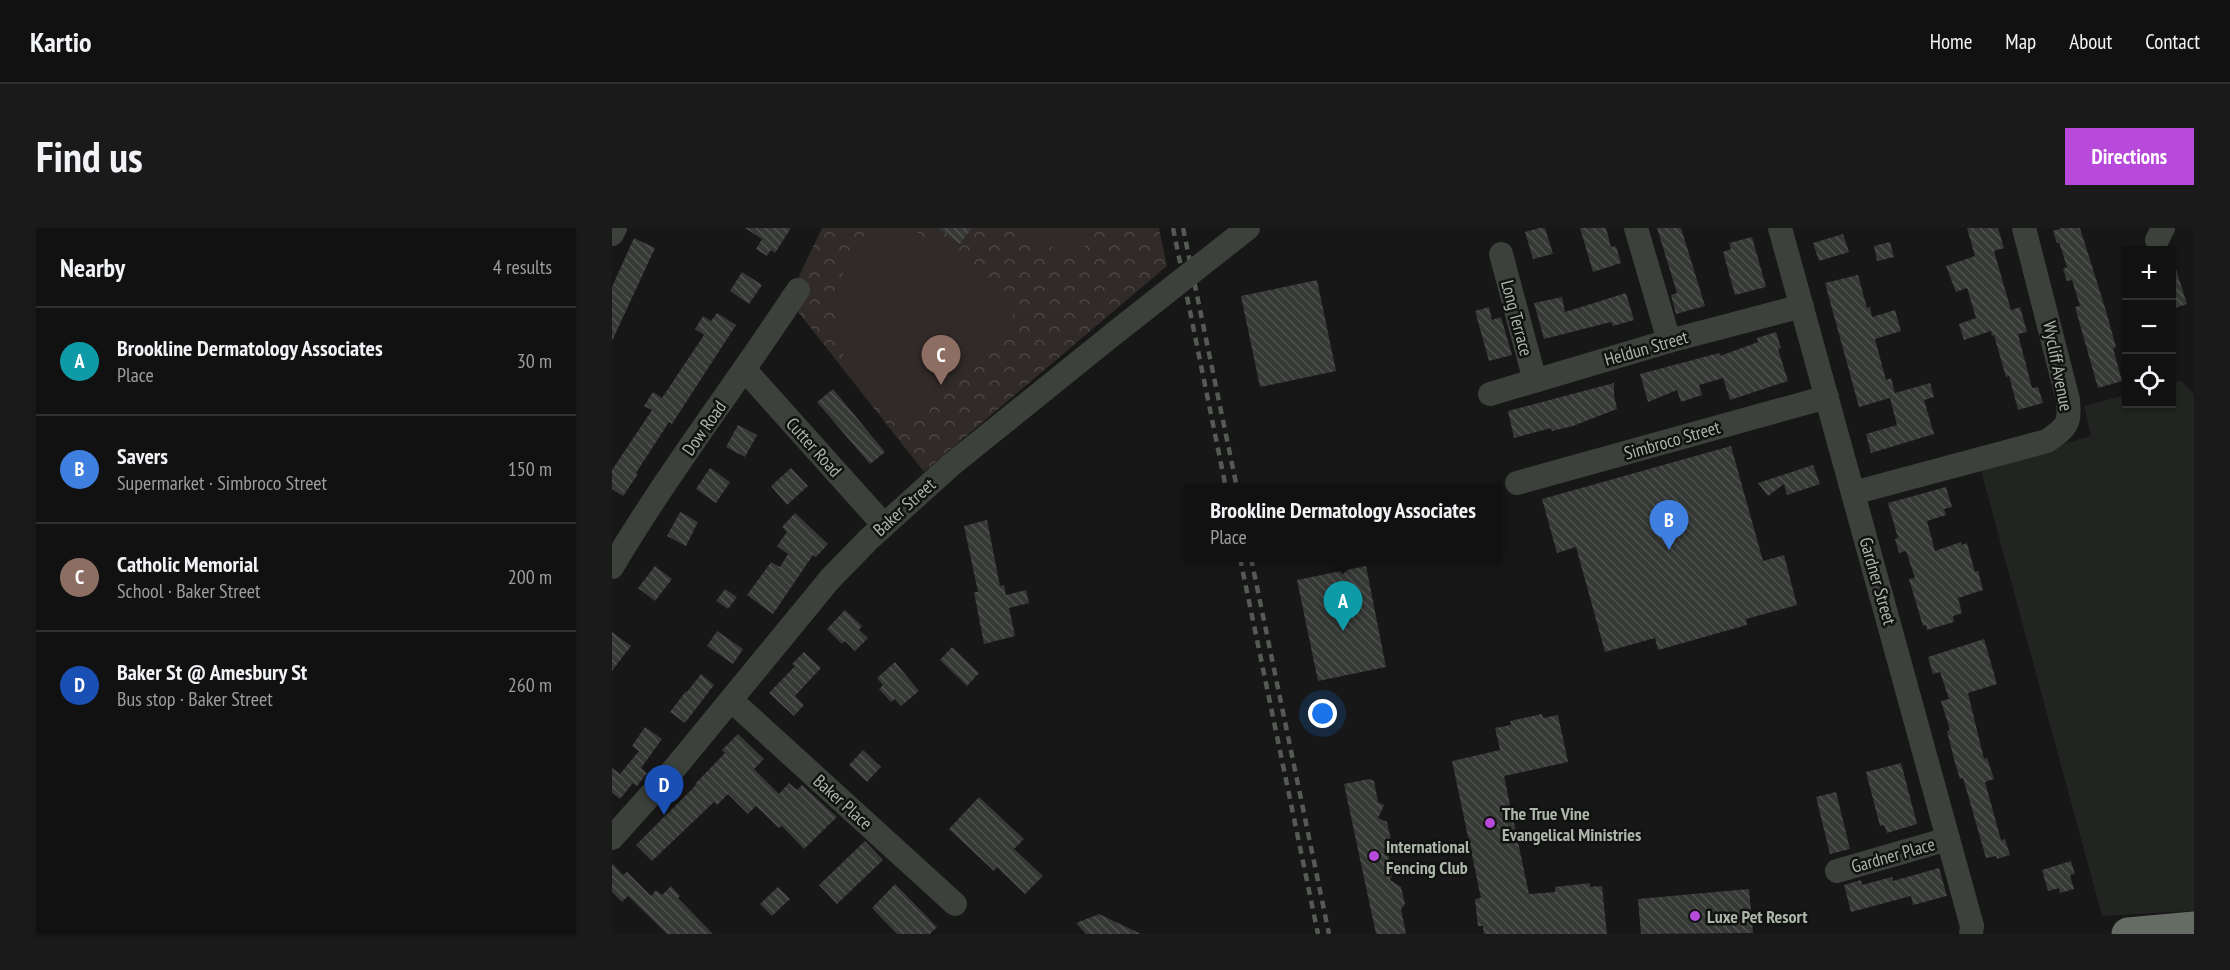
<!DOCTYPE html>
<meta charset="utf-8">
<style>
body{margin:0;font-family:"PT Sans Narrow",sans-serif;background:#191a19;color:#f1f3f6}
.controls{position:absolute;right:18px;top:18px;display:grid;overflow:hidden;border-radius:0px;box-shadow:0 2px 4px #0004}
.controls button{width:54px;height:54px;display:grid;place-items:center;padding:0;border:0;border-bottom:2px solid #303130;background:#101110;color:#f1f3f6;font:30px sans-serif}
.you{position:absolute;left:711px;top:486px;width:21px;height:21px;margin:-15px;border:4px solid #fff;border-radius:50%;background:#1a73e8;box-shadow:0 0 0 9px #1a73e833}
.badge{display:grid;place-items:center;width:39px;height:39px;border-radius:50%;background:#b749db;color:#fff;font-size:20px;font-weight:700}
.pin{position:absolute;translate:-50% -50px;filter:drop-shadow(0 2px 3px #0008)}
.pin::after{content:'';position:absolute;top:32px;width:21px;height:18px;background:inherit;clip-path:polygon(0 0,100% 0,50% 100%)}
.popup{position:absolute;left:572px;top:256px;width:318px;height:78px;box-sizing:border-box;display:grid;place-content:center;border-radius:0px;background:#101110;filter:drop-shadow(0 2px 4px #0005);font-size:20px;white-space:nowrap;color:#9c9d9f}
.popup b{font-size:22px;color:#f1f3f6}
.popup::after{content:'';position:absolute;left:50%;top:100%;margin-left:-12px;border:12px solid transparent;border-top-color:#101110}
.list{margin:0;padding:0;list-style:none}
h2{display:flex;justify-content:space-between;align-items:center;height:78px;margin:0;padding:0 24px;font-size:26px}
h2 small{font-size:20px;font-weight:400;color:#9c9d9f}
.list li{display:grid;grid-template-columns:39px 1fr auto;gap:18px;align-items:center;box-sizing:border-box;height:108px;padding:0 24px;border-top:2px solid #303130}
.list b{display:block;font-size:22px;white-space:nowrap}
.list p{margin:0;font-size:20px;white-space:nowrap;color:#9c9d9f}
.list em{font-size:20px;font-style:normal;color:#9c9d9f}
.icon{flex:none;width:33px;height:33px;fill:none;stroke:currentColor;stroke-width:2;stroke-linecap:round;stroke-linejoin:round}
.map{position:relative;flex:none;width:1582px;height:706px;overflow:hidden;border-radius:0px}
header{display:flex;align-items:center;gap:36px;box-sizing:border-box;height:84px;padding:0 30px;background:#101110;border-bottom:2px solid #303130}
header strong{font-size:28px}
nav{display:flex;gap:33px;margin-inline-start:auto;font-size:21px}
.intro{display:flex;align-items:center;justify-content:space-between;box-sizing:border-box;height:144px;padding:0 36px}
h1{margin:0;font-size:42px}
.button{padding:15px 27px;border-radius:0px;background:#b749db;color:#fff;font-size:21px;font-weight:700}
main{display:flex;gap:36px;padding:0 36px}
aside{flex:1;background:#101110;border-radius:0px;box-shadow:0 2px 4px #0004}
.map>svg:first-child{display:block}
.built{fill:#222422}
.park{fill:url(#park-crowns)}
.pitch{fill:#302a28}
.building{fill:url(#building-back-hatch)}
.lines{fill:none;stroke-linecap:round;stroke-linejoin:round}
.minor{stroke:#3c413c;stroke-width:24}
.highway{stroke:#656c64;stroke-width:33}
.rail{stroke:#555a54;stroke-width:4.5;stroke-dasharray:8 6;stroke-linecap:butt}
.minor-bridge{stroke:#3c413c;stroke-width:24}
.poi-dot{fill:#b749db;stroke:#111211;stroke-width:2}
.labels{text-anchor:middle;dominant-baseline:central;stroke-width:5;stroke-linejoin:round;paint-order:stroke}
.street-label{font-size:18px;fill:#acb6a9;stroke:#111211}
.poi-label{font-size:18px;font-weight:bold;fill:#acb6a9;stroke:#111211;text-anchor:start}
</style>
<header>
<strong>Kartio</strong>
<nav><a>Home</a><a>Map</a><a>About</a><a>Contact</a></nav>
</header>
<div class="intro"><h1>Find us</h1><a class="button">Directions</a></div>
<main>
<aside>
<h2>Nearby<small>4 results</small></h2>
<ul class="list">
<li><span class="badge" style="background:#0f9aa8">A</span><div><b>Brookline Dermatology Associates</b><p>Place</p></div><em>30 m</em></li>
<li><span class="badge" style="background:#3f7fe0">B</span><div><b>Savers</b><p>Supermarket · Simbroco Street</p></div><em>150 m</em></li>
<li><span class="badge" style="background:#8d6e63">C</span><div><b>Catholic Memorial</b><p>School · Baker Street</p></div><em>200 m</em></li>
<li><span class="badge" style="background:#1a4fb4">D</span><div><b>Baker St @ Amesbury St</b><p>Bus stop · Baker Street</p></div><em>260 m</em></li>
</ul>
</aside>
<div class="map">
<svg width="1582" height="706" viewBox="0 0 1582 706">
<defs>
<pattern id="park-crowns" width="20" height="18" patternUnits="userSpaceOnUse" patternTransform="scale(1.5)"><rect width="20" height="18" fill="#302a28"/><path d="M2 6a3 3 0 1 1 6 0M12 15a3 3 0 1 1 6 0" fill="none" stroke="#4b4744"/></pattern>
<pattern id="building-back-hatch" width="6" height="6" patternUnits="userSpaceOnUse" patternTransform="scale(1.5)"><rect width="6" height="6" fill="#363936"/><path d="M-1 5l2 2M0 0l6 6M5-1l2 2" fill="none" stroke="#505350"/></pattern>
</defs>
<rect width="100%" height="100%" fill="#161716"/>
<path class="built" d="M1569,153L1582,166V683L1490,688L1368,239L1479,208L1472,178L1514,167V176H1560V155Z"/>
<path class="park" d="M210,0H547L555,38L312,244L176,71Z"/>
<g class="pitch">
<path d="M259,0H298L389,59L398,72L401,89L393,103L284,195C272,182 257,169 246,154C211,104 219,44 259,0Z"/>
<path d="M408,0H486L464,30L418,9Z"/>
</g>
<g class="building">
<path d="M133,0H179L163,25L159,22L155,28L144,21L150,11Z"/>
<path d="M326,0H360L348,16Z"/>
<path d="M927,0H933L941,26L921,31L913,4Z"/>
<path d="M968,0H994L999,19L1004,18L1009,35L981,44Z"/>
<path d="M1045,0H1069L1093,78L1064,86L1059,67L1065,65Z"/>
<path d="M1355,0H1386L1392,20L1382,23L1399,82L1408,79L1415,104L1406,106L1420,160L1426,159L1431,175L1406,182L1397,148L1394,149L1382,107L1380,108L1379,103L1352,112L1347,96L1364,90L1355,60L1344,64L1334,38L1363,28Z"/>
<path d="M1450,0H1468L1494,83L1504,119L1501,120L1510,153L1486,160L1463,79L1468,78L1460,52L1455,53L1451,41L1455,39L1447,14L1445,15L1441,3Z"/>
<path d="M1231,6L1237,24L1207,33L1201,15Z"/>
<path d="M1140,9L1154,59L1123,67L1111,24L1119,21L1117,15Z"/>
<path d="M22,10L43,20L0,113V59Z"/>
<path d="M1278,14L1282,29L1265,33L1262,18Z"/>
<path d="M1562,35L1575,76L1560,81V36Z"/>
<path d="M130,44L150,57L137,76L118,63Z"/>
<path d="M1246,47L1255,80L1258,79L1260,89L1283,82L1289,103L1263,111L1274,152L1279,150L1283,165L1318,155L1322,169L1312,172L1322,206L1259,225L1254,206L1285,197L1278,170L1247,179L1213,55Z"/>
<path d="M705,52L724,143L648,159L629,68Z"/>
<path d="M1014,65L1022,92L1001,98L999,94L932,111L922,75L950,69L953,84Z"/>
<path d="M877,79L880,92L889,89L900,127L877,133L863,83Z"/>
<path d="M105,85L124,97L60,196L57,194L24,245L26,246L11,268L0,261V242L40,182L32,178L41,164L50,170L92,107L83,101L91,88L99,93Z"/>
<path d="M1164,104L1169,120L1166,121L1176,153L1118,172L1111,150L1087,157L1090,167L1069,174L1065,162L1036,174L1028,146L1107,125L1108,128L1146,114L1145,110Z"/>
<path d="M1002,155V167L1005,181L961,198L940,203L939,200L902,210L896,183Z"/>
<path d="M221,161L273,224L258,236L205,174Z"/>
<path d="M126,197L145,207L133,229L114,219Z"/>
<path d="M1119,218L1151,333L1172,327L1185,377L1134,391L1135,397L1046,422L1043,410L993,424L964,319L945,325L930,271Z"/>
<path d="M1201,237L1208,256L1175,267L1172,256L1156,268L1146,255Z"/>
<path d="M98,240L118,254L104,275L84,261Z"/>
<path d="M179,240L196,258L175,277L159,258Z"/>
<path d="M1334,259L1340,279L1332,281L1334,287L1315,293L1323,323L1349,314L1350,317L1355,315L1363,344L1366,343L1371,362L1346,370L1350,385L1341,388L1342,394L1315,402L1314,397L1311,398L1297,351L1303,350L1294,323L1287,325L1283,311L1286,310L1276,275Z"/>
<path d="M68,284L86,294L74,318L55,308Z"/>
<path d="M183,285L216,316L204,329L201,327L161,386L135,367L159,334L168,339L176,326L165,318L175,304L170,299Z"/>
<path d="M375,292L388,358L392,357L394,367L414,362L417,375L397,380L403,408L372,416L362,364H366L352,298Z"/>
<path d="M43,338L60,351L43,373L26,360Z"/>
<path d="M754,338L774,439L706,453L685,352Z"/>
<path d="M113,361L125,369L116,381L104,373Z"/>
<path d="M233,382L250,398L247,402L256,410L243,423L233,413L230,416L215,401Z"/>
<path d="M105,403L131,421L121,436L95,418Z"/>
<path d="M0,404L19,418L0,443Z"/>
<path d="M1372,411L1385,456L1356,465L1372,531L1375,530L1382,551L1373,554L1389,612L1393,611L1398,627L1385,631L1384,628L1374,630L1351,550L1348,551L1343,535L1335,503L1338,502L1329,473L1337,471L1328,444L1321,446L1316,429Z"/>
<path d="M340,419L367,445L355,458L328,432Z"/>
<path d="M192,424L209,440L183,468L192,477L182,488L157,465L183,438L180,436Z"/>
<path d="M283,434L307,463L289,478L283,471L279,474L267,461L271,457L265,450Z"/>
<path d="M89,446L102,457L73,495L58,484L74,463L75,464Z"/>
<path d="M930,486L931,490L946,487L956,534L892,548L917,666L943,664V659L978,655V659L990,658L995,706H872L871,698H866L863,671L869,670L840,533L888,522L883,500L899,497L898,493Z"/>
<path d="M33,499L50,511L29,540L35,545L25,558L21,555L8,571L0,565V540L8,546L27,523L20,518Z"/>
<path d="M126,506L152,531L142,541L167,566L177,555L185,562L190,557L225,589L192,621L170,598L167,600L144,578L136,586L116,566L105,577L102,574L40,633L24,617L84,557L83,556L113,525L110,522Z"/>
<path d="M251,522L269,539L255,554L237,537Z"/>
<path d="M1289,535L1305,596L1275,605L1272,597L1268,598L1254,544Z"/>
<path d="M757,551L762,553L766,574L772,577L766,590L775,594L779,613L775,621L778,635L784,638L778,652L789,659L793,676L789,681L794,706H764L732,556Z"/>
<path d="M1224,564L1238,621L1218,626L1204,569Z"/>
<path d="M367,569L412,611L402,621L431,648L413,666L385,639L382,643L337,601Z"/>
<path d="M253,613L271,632L225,676L207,657Z"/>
<path d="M1459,633L1463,646L1458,647L1462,661L1448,665L1447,660L1436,663L1430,642Z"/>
<path d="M0,635L11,647L15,644L39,668L44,662L50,667L59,658L68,668L66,670L101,706H55L16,668L10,674L0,664Z"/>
<path d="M1327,640L1335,668L1301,677L1299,668L1239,684L1232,657L1249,652L1250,657L1280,649L1281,653Z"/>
<path d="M283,656L325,699L318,706H285L260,680Z"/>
<path d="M166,659L178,671L160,688L148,676Z"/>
<path d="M1137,661L1141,705L1029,706L1026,671Z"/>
<path d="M487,686L529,706H474L464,695Z"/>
</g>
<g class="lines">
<g class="minor">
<path d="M1024,0L1057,113"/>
<path d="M1168,0L1360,698L1359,706"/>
<path d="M0,6L3,0"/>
<path d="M1545,12L1551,0"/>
<path d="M889,26L923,153"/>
<path d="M133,142L271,296"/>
<path d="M878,166L1057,113L1190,78"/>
<path d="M905,255L1215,169"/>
<path d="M1241,265L1435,213C1455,199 1458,197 1456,172L1412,0"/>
<path d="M0,339C57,243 125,155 186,62"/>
<path d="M119,472L343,676"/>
<path d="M0,610L62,541L218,351L257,311L339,237L504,104"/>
<path d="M1225,643L1336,611"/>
</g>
<path class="highway" d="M1516,706L1582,700"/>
<g class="rail">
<path d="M561,0L614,260"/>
<path d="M571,0L625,260"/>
<path d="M628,330L706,706"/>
<path d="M639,330L717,706"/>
</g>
<path class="minor-bridge" d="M504,104L636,0"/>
</g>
<g class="poi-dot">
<circle cx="878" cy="595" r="6"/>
<circle cx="762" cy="628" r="6"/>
<circle cx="1083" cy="688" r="6"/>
</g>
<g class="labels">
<g class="street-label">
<text transform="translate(905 90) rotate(75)">Long Terrace</text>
<text transform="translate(1034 120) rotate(-16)">Heldun Street</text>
<text transform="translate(1446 138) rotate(79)">Wycliff Avenue</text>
<text transform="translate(92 200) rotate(-55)">Dow Road</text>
<text transform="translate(1060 212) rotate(-16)">Simbroco Street</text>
<text transform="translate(202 219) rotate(48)">Cutter Road</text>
<text transform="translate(292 279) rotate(-42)">Baker Street</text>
<text transform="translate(1266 353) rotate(74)">Gardner Street</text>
<text transform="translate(231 574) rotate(42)">Baker Place</text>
<text transform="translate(1281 627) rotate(-16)">Gardner Place</text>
</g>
<g class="poi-label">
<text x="890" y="585">The True Vine<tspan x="890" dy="21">Evangelical Ministries</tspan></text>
<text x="774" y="618">International<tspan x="774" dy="21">Fencing Club</tspan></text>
<text x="1095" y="688">Luxe Pet Resort</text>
</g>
</g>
</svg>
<div class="controls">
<button>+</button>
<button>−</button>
<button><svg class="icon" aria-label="locate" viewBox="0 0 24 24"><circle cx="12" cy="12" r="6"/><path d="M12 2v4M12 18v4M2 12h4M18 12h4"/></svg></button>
</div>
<div class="you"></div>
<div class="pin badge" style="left:731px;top:403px;background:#0f9aa8">A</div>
<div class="popup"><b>Brookline Dermatology Associates</b>Place</div>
<div class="pin badge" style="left:1057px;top:322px;background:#3f7fe0">B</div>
<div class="pin badge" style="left:329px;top:157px;background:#8d6e63">C</div>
<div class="pin badge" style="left:52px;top:587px;background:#1a4fb4">D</div>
</div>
</main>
